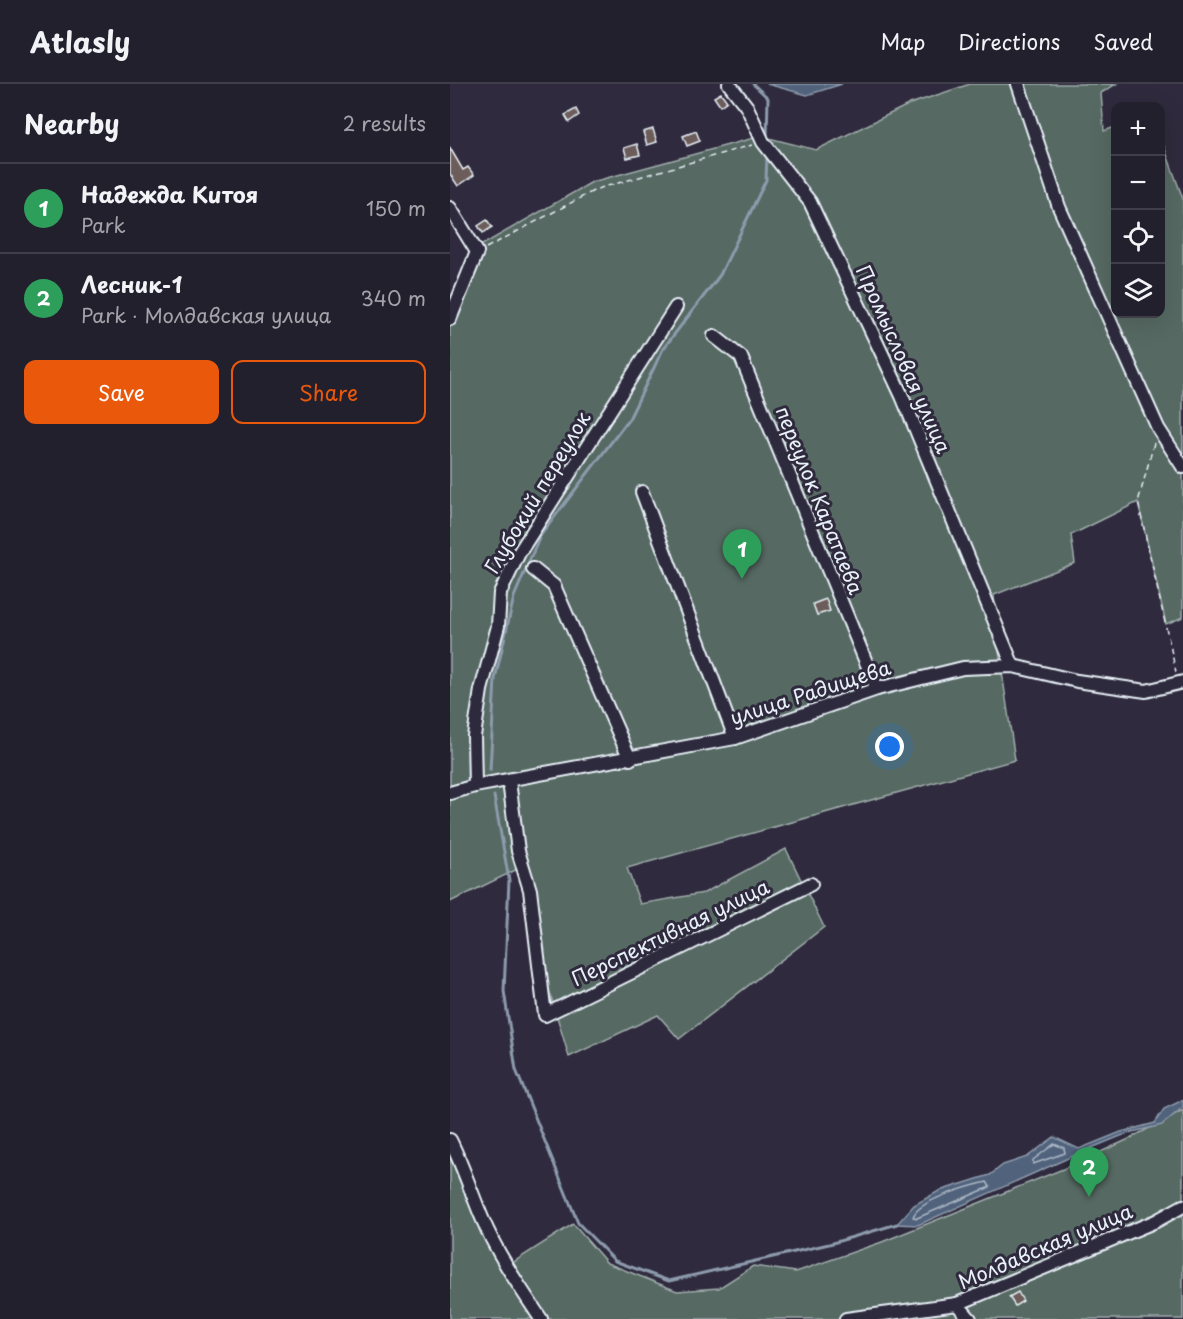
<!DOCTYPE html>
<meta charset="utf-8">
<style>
body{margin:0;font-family:"Playpen Sans",sans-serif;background:#2f2d3a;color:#f1f3f6}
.controls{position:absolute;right:18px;top:18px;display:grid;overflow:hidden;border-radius:12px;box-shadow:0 6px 24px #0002}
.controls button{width:54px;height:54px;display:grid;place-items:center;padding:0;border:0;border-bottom:2px solid #403e4a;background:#23202e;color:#f1f3f6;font:30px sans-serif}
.you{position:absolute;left:440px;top:663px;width:21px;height:21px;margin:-15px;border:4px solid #fff;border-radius:50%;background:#1a73e8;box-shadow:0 0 0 9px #1a73e833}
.badge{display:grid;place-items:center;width:39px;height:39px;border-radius:50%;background:#ea580c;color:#fff;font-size:20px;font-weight:700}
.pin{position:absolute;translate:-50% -50px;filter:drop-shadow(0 2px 3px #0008)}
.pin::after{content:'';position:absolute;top:32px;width:21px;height:18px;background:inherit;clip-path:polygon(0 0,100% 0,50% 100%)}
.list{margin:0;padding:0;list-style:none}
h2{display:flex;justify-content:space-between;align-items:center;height:78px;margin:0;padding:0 24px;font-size:26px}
h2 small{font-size:20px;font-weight:400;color:#a3a3aa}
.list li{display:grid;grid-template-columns:39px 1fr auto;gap:18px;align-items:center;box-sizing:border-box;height:90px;padding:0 24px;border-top:2px solid #403e4a}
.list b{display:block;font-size:22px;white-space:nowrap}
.list p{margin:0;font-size:20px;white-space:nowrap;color:#a3a3aa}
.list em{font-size:20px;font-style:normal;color:#a3a3aa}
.actions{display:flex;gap:12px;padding:18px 24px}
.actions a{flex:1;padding:14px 0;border:2px solid #ea580c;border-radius:12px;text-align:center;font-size:21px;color:#ea580c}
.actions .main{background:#ea580c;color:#fff}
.icon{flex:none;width:33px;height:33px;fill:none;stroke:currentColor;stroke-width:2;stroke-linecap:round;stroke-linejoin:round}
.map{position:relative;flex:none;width:733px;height:1235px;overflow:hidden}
header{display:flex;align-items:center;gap:36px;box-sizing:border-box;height:84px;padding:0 30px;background:#23202e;border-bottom:2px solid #403e4a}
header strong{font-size:28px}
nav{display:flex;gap:33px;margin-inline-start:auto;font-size:21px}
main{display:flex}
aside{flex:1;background:#23202e}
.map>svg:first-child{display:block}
.green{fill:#576962;stroke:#a0adad;stroke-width:1.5}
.water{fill:#51627b;stroke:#8d9bad;stroke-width:1.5}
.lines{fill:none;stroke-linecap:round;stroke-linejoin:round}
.shore{stroke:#acb8c6;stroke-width:1.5}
.stream{stroke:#8d9bad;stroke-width:3}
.building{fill:#6c5d5a;stroke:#e8f1f8;stroke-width:1.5}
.street-casing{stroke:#e8f1f8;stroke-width:16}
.path{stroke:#e8f1f8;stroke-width:1.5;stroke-dasharray:6 4.5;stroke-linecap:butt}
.street{stroke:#2f2a3d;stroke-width:12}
.labels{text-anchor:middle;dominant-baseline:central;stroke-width:6;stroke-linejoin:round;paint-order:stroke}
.street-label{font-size:20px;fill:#e8f1f8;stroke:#2f2a3d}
</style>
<header>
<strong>Atlasly</strong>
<nav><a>Map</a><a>Directions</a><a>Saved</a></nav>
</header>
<main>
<aside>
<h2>Nearby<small>2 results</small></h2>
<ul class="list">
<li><span class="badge" style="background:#2e9e5b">1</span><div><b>Надежда Китоя</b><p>Park</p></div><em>150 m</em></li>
<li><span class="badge" style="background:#2e9e5b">2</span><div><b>Лесник-1</b><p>Park · Молдавская улица</p></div><em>340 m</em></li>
</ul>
<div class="actions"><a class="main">Save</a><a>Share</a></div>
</aside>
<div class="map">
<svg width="733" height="1235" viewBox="0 0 733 1235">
<rect width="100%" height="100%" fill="#2f2a3d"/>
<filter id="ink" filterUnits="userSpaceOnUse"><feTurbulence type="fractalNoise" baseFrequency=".0167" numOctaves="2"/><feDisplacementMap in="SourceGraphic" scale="12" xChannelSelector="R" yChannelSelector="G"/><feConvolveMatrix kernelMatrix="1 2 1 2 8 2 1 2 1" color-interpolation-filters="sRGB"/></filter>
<g filter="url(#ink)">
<g class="green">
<path d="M520,0H666L651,9L654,47L665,43L666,230H710L711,54L733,115V533L716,540L688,418L621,451L625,479L544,511L548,561L565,676L177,784L190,820L254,809L336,765L374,843L229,955L208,931L119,973L89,872L78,780L0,818V233L25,165L142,98L311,52L366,66L460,20Z"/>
<path d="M733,1026V1235H0V1054L56,1183L123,1140L157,1179L227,1207L269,1204L303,1182L346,1188L432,1158L613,1085L677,1056Z"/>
</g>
<g class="water">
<path d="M317,0H392L357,11Z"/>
<path d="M733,1016V1023L712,1041L678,1049L634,1067L468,1141L447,1140L464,1121L489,1107L540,1091L553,1081L577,1073L604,1053L629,1065L671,1048L705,1039L714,1025Z"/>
</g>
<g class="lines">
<g class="shore">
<path d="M604,1060L614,1064L615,1069L583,1080V1076Z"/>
<path d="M537,1098L540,1103L467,1134L463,1133C468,1116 520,1102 537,1098Z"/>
</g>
<g class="stream">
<path d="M303,0L318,14L317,55"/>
<path d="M40,686L45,595L64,513L90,452L179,335L213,265L270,191L316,96L317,70"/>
<path d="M44,712L59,796L54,907L66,986L128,1139L165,1177L219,1197L379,1160L447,1140"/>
</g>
</g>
<g class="building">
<path d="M271,9L277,17L270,22L264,13Z"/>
<path d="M126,25L129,31L119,38L115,31Z"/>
<path d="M203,45L207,58L197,61L193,48Z"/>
<path d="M246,47L250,57L237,62L233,52Z"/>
<path d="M187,60L190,71L177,74L174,64Z"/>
<path d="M0,64L13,86L18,83L24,91L8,102L0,90Z"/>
<path d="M37,136L42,143L33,149L28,142Z"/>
<path d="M376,515L380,527L367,531L363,520Z"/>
<path d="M568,1208L573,1217L565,1222L559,1213Z"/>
</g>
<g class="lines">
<g class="street-casing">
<g id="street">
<path d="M279,0L297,23L313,58L360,118L452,312L563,582"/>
<path d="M568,0L609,123L708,344L733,383"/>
<path d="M0,124L27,168L0,235"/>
<path d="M264,252L291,273L427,605"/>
<path d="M192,408L285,654"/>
<path d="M83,485L104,502L180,675"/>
<path d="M59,697L68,767L80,806L95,931L361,800"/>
<path d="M25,702L24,652L31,606L48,542L50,509L69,469L226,223"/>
<path d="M0,709L25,702L285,654L427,605L513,584L563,582L627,597L696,607L733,598"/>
<path d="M0,1056C13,1082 21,1108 32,1134C47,1170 69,1202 91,1235"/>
<path d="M507,1220L520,1235"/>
<path d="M396,1235L507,1220L706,1137L733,1122"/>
</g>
</g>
<g class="path">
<path d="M36,164L147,105L302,61"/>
<path d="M704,359L688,418L726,588"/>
</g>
<use href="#street" class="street"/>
</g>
</g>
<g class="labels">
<g class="street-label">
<text transform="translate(454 275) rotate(66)">Промысловая улица</text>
<text transform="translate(87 408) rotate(-59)">Глубокий переулок</text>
<text transform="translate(370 416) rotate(68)">переулок Каратаева</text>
<text transform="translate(360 608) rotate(-18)">улица Радищева</text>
<text transform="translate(220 848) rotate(-26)">Перспективная улица</text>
<text transform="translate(595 1162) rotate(-23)">Молдавская улица</text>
</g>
</g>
</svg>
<div class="controls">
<button>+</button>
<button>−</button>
<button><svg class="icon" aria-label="locate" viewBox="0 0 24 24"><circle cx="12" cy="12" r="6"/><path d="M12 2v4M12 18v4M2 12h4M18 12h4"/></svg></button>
<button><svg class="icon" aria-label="layers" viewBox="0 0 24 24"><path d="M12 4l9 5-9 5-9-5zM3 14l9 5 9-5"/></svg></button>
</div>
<div class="you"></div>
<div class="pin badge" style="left:292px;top:495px;background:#2e9e5b">1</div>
<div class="pin badge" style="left:639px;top:1113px;background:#2e9e5b">2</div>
</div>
</main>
